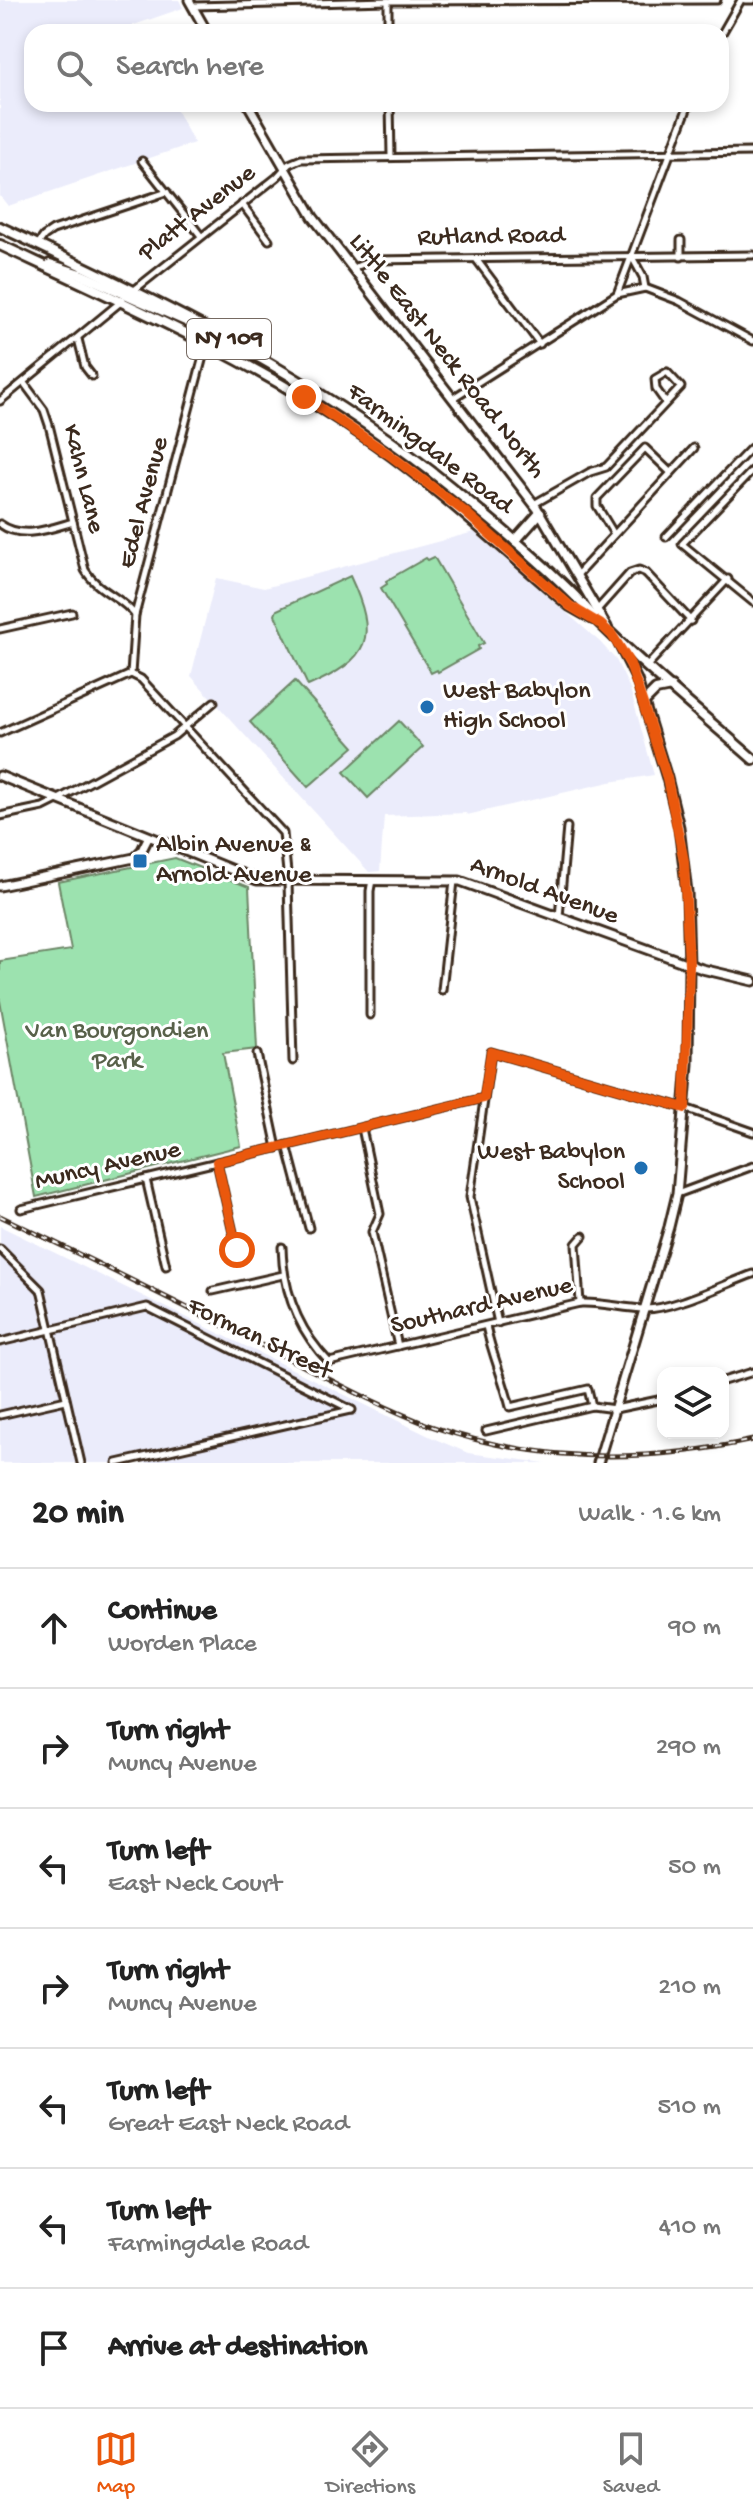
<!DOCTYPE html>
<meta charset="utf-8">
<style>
body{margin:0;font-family:"Gochi Hand",sans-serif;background:#f2f2f2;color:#222}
.controls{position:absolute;right:24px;bottom:24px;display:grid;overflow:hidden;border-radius:16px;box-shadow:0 4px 12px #0003}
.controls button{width:72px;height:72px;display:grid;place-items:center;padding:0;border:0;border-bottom:2px solid #e0e0e0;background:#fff;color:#222;font:40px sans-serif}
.stop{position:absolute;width:24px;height:24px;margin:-18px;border:6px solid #ea580c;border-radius:50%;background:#fff}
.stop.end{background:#ea580c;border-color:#fff;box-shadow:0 2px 8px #0008}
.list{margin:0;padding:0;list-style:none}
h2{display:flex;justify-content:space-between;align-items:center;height:104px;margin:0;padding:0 32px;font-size:34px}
h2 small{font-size:26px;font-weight:400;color:#767676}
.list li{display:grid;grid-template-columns:52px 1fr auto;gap:24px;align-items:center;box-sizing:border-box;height:120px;padding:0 32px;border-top:2px solid #e0e0e0}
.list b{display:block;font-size:30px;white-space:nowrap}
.list p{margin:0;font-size:26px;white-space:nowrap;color:#767676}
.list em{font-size:26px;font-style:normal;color:#767676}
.icon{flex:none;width:44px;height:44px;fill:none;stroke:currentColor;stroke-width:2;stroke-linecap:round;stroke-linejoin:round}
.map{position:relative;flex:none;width:753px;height:1463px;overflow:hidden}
.search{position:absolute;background:#fff;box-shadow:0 4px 12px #0003;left:24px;right:24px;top:24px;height:88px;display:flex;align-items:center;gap:20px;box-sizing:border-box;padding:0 28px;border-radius:24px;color:#767676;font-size:30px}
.sheet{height:944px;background:#fff}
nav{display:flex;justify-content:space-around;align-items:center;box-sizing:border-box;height:112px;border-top:2px solid #e0e0e0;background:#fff;font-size:22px;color:#767676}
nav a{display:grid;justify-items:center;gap:4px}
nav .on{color:#ea580c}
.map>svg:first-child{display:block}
.built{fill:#ebecfb}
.green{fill:#9ce2af;stroke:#6c8666;stroke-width:2}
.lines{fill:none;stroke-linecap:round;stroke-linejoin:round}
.street-casing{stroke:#3b2a1e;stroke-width:11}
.secondary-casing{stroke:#3b2a1e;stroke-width:13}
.primary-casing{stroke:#3b2a1e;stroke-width:14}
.street{stroke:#fff;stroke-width:5}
.secondary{stroke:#fff;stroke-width:7}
.primary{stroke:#fff;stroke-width:8}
.rail-casing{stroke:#3b2a1e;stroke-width:5}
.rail{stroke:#fff;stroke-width:2;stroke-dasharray:6;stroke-linecap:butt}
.route{stroke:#ea580c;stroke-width:10}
.poi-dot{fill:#1f6fb2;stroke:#fff;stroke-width:3}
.labels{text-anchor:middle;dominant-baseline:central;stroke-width:6;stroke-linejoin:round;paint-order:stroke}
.shield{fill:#fff;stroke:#766a62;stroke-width:2}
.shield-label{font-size:24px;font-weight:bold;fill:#3b2a1e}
.street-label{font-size:26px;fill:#3b2a1e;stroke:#fff}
.poi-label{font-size:26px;fill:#3b2a1e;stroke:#fff;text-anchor:start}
.park-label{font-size:26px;fill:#58614a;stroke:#fff}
</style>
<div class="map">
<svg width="753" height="1463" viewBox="0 0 753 1463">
<rect width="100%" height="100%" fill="#fff"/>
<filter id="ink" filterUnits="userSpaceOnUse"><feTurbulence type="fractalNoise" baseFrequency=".0125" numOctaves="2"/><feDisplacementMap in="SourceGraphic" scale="16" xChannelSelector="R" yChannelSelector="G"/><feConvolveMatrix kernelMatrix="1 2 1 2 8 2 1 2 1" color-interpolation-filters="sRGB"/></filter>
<g filter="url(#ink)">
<g class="built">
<path d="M0,0H179L183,8L131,26L133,32H32V104H173L194,143L8,206L0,196Z"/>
<path d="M474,532L600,642L616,660L630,689L654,775L610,782L467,815L466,813L384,816L380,871L369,872L191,676L216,578L264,588Z"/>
<path d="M0,1226L435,1439L468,1453L545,1463H0Z"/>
</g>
<g class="green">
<path d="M434,557L484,643L478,646L479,649L438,672L437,670L431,673L381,588L387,584L386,581L426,558L428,560Z"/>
<path d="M350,576C379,638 370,659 308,686L275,615L277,610Z"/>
<path d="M295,681L354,747L308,787L250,722Z"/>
<path d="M399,721L423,747L368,798L344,772Z"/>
<path d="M175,858L249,887L257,1049L223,1053L241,1146L36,1197L0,1001V961L71,950L58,882Z"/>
</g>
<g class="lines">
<g class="street-casing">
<g id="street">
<path d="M745,0H753"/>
<path d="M388,1V32"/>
<path d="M194,6L388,1L717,0"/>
<path d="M721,35L741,0"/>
<path d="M390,104L391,156"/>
<path d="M142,161L201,236"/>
<path d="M242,204L269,240"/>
<path d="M681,240V257"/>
<path d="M38,244L44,236L53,230L167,192"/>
<path d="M632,257L643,277L645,288"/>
<path d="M476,259L540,344"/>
<path d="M353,268L373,260L753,255"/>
<path d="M133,291L277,177L289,164L301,159L753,152"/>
<path d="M617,294L645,288L679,301L753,341"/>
<path d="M78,339L85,367L92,376"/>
<path d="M24,383L44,410L49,425L85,570C98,592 121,596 135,615"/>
<path d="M453,398L617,294L689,104"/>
<path d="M0,401L123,300"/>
<path d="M753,470L682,544L753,602"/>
<path d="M534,504L590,472L606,467L681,387L667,372L655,379L656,389L666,403"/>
<path d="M0,524C22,540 49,529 73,522"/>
<path d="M614,534L597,506V498L645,448L671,473"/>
<path d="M666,537L751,448"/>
<path d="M577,575L694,448"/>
<path d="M597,610L630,573L639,570L646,573L691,621"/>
<path d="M0,629L72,613"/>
<path d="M647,666L728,579"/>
<path d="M131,674L141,679L283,833L288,882L293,1061"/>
<path d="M131,674L135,615L206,345"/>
<path d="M0,733L131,674"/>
<path d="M0,816L43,807L55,801L174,736L214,702"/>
<path d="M559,917L567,827"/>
<path d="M442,990L454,881"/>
<path d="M370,1015V891L372,880"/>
<path d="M257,1054L277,1148"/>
<path d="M362,1128L380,1214L372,1232L398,1346"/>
<path d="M287,1145L309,1228"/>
<path d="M217,1162L237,1250"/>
<path d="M146,1179L166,1266"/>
<path d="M677,1194L753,1166"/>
<path d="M21,1209L484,1098"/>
<path d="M282,1247C283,1290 298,1330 329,1362L580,1303C602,1302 622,1308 644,1309C672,1310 725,1284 753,1274"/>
<path d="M0,1249L41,1290L81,1463"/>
<path d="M213,1291L283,1275"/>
<path d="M580,1303L576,1244L583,1236"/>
<path d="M498,1323L470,1197L491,1052L685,1108L753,1132"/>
<path d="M486,1326C492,1355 503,1378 510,1407L588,1389L592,1406"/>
<path d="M0,1342L147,1307L352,1410"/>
<path d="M723,1381L753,1372"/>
<path d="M0,1415L66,1400"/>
<path d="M486,1431L592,1406L615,1409L663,1399"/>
<path d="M117,1463L351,1410"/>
</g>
</g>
<g class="secondary-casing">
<g id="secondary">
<path d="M189,0L207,32"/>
<path d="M248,104L313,217L537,508L607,627"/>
<path d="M0,776L257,880L460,881L702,969L753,981"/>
<path d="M0,886L134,858L142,850L148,838"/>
<path d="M598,1463L669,1227L677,1194L688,1064L689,965L687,892L679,827L667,778L637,680L619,644"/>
</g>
</g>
<g class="primary-casing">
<g id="primary">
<path d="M0,227C154,299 296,367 432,472C481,511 530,551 574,595C584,605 593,617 603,626C651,673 703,715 753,759"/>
<path d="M0,245C129,305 258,362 374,443C445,493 504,550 570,606L593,619"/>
<path d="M50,264L80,274L199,327"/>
<path d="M515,541L540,513"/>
<path d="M644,702L656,690L671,687"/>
</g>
</g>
<use href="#street" class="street"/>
<use href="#secondary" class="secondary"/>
<use href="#primary" class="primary"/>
<g class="rail-casing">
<path id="rail" d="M0,1216C88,1258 174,1301 261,1345C317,1372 373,1404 431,1426C535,1463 646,1463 753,1440"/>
</g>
<use href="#rail" class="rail"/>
</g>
</g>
<g class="lines" filter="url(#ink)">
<path class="route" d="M237,1250L217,1162L484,1098L491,1052L685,1108L689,965L684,861L667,778L630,664L612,635L600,624L570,606L465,512L390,455L304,397"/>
</g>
<g class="poi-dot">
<circle cx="427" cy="707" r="8"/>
<rect x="132" y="853" width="16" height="16" rx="4"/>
<circle cx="641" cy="1168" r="8"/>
</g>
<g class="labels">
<rect class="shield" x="187" y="319" width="84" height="40" rx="6"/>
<g class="shield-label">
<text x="229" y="339">NY 109</text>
</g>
<g class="street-label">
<text transform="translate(198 214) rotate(-38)">Platt Avenue</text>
<text transform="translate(491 238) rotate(-1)">Rutland Road</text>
<text transform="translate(446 357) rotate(52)">Little East Neck Road North</text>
<text transform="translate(429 450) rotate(37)">Farmingdale Road</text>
<text transform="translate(82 479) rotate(76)">Kahn Lane</text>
<text transform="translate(145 503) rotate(-75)">Edel Avenue</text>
<text transform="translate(544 892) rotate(20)">Arnold Avenue</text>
<text transform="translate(108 1167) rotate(-13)">Muncy Avenue</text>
<text transform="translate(482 1307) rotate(-13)">Southard Avenue</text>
<text transform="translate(259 1340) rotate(26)">Forman Street</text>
</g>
<g class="poi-label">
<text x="443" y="692">West Babylon<tspan x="443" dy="30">High School</tspan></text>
<text x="156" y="846">Albin Avenue &amp;<tspan x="156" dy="30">Arnold Avenue</tspan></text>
<text x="625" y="1153" text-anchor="end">West Babylon<tspan x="625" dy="30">School</tspan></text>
</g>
<g class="park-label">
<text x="117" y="1032">Van Bourgondien<tspan x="117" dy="30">Park</tspan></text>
</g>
</g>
</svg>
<div class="controls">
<button><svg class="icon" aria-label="layers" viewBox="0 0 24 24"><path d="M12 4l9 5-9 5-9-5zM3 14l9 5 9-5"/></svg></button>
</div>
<div class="stop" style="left:237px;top:1250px"></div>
<div class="stop end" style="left:304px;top:397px"></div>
<div class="search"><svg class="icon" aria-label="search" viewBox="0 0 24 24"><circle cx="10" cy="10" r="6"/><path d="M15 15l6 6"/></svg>Search here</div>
</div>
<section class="sheet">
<h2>20 min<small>Walk · 1.6 km</small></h2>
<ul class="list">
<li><svg class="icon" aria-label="ahead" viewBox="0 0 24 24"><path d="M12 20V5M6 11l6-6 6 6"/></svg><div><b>Continue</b><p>Worden Place</p></div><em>90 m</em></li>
<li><svg class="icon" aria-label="right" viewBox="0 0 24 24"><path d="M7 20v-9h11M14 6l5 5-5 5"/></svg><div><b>Turn right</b><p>Muncy Avenue</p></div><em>290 m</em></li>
<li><svg class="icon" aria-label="left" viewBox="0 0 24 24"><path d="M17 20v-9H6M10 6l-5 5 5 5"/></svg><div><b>Turn left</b><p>East Neck Court</p></div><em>50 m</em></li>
<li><svg class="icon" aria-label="right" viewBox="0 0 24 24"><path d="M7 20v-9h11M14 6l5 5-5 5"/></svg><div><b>Turn right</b><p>Muncy Avenue</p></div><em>210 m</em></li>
<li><svg class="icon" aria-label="left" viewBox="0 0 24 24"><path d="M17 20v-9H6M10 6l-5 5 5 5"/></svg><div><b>Turn left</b><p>Great East Neck Road</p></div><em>510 m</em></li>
<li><svg class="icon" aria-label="left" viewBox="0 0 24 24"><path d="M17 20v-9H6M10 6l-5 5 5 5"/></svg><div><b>Turn left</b><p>Farmingdale Road</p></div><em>410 m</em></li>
<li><svg class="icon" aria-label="arrive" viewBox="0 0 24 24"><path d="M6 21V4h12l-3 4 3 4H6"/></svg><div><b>Arrive at destination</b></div></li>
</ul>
</section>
<nav>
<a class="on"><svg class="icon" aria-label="map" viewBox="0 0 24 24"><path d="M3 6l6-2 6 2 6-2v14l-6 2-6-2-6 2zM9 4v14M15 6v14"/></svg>Map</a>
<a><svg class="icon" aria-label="directions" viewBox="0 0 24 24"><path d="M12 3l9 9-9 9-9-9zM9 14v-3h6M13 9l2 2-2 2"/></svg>Directions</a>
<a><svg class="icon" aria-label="saved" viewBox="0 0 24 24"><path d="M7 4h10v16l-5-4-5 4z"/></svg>Saved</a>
</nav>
